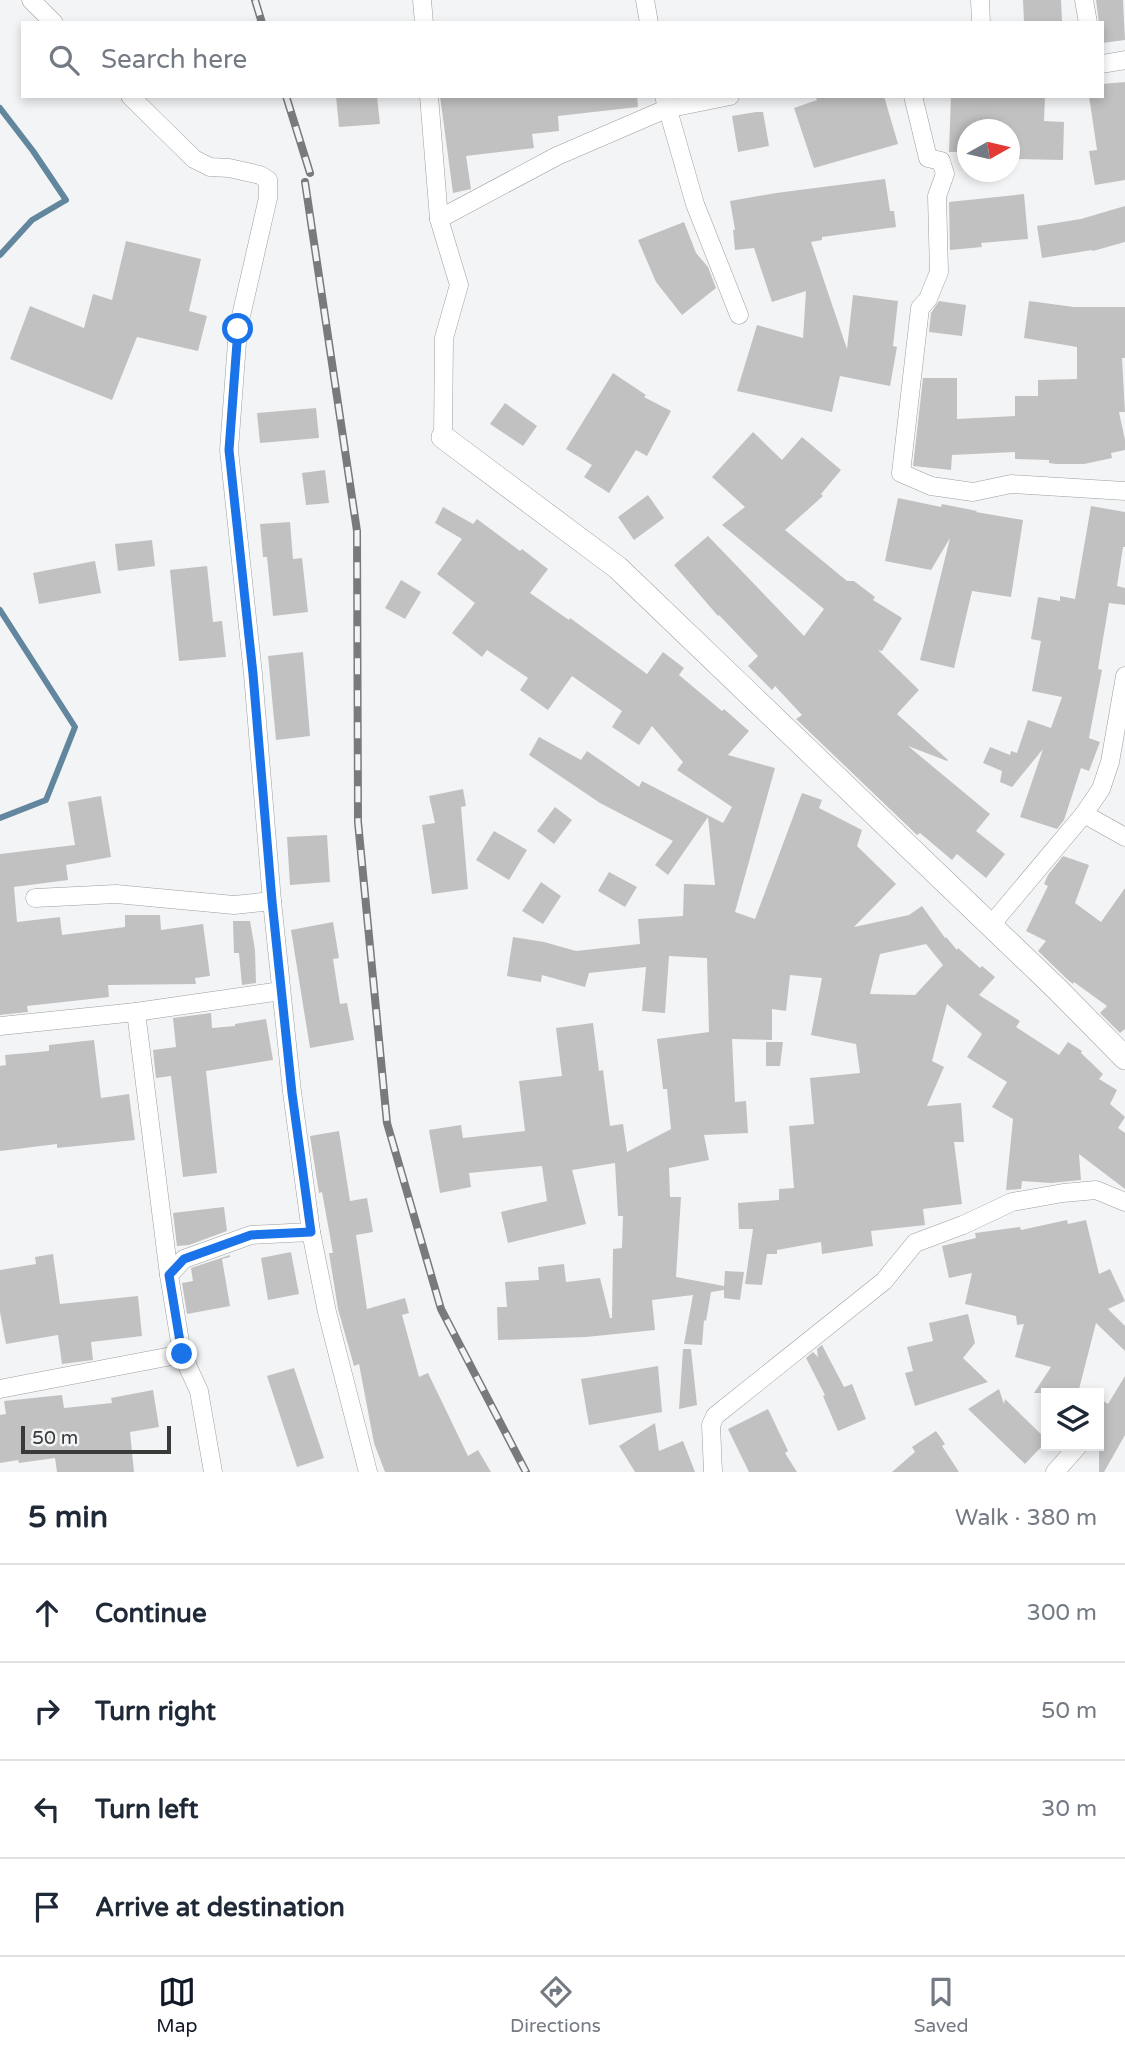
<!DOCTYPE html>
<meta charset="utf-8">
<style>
body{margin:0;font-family:"Varela Round",sans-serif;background:#f6f6f7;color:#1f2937}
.controls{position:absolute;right:21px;bottom:21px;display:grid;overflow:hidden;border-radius:0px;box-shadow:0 4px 10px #0003}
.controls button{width:63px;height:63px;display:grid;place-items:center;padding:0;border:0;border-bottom:2px solid #e0e1e3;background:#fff;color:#1f2937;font:35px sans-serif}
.compass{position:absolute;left:957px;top:119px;width:63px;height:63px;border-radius:50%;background:#fff;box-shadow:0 4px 10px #0003;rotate:82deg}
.scale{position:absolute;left:21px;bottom:18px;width:150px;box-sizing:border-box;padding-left:7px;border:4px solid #393a3a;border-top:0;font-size:19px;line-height:24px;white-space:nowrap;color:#393a3a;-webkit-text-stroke:5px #f3f4f6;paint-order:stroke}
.stop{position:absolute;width:21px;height:21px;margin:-16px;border:5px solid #1a73e8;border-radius:50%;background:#fff}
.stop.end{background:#1a73e8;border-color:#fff;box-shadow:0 2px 7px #0008}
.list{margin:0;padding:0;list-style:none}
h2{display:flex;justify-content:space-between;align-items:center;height:91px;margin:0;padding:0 28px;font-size:30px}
h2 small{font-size:23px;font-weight:400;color:#747a83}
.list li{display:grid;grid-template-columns:46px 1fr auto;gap:21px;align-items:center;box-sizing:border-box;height:98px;padding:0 28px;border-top:2px solid #e0e1e3}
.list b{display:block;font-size:26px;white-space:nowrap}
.list em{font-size:23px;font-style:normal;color:#747a83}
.icon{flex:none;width:38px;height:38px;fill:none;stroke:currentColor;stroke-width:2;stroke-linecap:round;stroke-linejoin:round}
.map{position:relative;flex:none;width:1125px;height:1472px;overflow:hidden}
.search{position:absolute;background:#fff;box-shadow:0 4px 10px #0003;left:21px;right:21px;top:21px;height:77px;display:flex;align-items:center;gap:18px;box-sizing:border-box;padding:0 24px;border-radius:0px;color:#747a83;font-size:26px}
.sheet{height:483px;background:#fff}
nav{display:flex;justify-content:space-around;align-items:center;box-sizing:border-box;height:98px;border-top:2px solid #e0e1e3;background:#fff;font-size:19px;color:#747a83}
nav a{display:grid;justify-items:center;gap:4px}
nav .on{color:#111827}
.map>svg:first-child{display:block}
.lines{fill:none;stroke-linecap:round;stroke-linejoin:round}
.stream{stroke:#61869d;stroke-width:6}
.building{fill:#c2c1c2;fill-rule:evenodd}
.minor-casing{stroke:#9c9e9f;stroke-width:19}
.tertiary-casing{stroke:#9c9e9f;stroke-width:24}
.minor{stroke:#fff;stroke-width:18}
.tertiary{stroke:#fff;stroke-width:23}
.rail-casing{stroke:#797a7b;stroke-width:8}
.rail{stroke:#f3f4f6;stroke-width:5;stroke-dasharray:16;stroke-linecap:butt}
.route{stroke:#1a73e8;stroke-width:9}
</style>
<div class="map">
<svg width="1125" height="1472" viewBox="0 0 1125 1472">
<rect width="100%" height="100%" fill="#f3f4f6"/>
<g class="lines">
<g class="stream">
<path d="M0,108L33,151L66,200L32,220L0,255"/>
<path d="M0,610L75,727L46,800L0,818"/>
</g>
</g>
<g class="building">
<path d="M1023,0H1061L1062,21L1024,22Z"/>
<path d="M1096,0H1123L1125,40L1102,43V23H1099Z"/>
<path d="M1125,82V180L1095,185L1089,151L1097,150L1089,96H1102V84Z"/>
<path d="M336,96H377L380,124L339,127Z"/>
<path d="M440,96H637L638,107L558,116L559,131L532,134L534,148L466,156L471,189L453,193Z"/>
<path d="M815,96H884L898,144L814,168L794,108L817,100Z"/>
<path d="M951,96H1045L1044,121L1064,122L1063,160L1010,159V130H968V152H949Z"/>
<path d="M756,112H763L769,146L738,152L732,116Z"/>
<path d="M885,179L890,211H894L896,227L822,237V240L811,242L847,349L853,295L898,301L893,346L897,347L890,386L840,376L832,412L737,391L757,325L803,338L806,291L772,302L754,248L735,250L733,230H735L730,201L776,193Z"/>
<path d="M1024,194L1028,239L981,243L982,247L950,250L949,202Z"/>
<path d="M1125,206V242L1093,251L1092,250L1042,258L1037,226L1081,219Z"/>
<path d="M684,222L696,253L708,267L716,288L682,315L656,282L638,240Z"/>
<path d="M126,241L201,259L189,311L207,316L198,351L137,337L112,400L10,359L30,306L84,328L93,294L112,300Z"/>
<path d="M939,301L966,305L962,336L929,332L931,313Z"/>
<path d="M1029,301L1074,307H1125V358H1122L1125,412H1119L1125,440V450L1111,453L1112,458L1084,464H1056L1049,463V460L1015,459V452L952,455L951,470L913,466L923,378H957V419L1015,416V396H1038V380L1077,379V347L1024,338Z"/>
<path d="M613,373L646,395L644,397L671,411L647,456L636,450L609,493L584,477L592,465L566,449Z"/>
<path d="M505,403L537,426L523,446L490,424Z"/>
<path d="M316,408L319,438L260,443L257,413Z"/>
<path d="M753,432L782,460L802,437L841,470L821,494L823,496L785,530L847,581H854L875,597L873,600L902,618L882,651L878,650L919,690L897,714L948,760L947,761L908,746L990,814L976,831L1005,854L986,878L957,854L952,860L920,833L917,835L796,719L802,715L775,686L772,690L748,666L758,656L719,615L718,616L674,565L708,536L804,636L824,609L722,525L745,507L712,477Z"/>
<path d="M325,470L329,503L306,505L302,473Z"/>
<path d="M648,495L664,518L634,540L618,517Z"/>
<path d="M898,498L941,507L942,504L977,511L976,512L1023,520L1011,597L972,591L954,668L920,660L950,538L931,570L885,561Z"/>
<path d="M1091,506L1125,512V547H1123L1117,586L1125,588V605L1109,603L1098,669L1102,670L1089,738L1100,742L1089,771L1081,768L1064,820L1057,829L1020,817L1043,749L1012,787L1000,782L1002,771L983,763L990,747L1010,755L1011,751L1017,753L1028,720L1051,728L1062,697L1032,691L1041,641L1031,639L1038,597L1060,601V596L1075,599Z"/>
<path d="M443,507L473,524L477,519L520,551L522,549L548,569L530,593L569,620L570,618L647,674L663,652L684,668L679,675L722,711L724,709L749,731L728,755L775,768L735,912L755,919L802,793L822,800L819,808L862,830L857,846L896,884L854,927L909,915L922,906L945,938L946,937L957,950L958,948L980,968L982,966L995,977L979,995L1020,1021L1016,1027L1059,1055L1068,1042L1082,1051L1081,1053L1103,1074L1099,1079L1117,1090L1110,1104L1125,1117L1118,1128L1125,1133V1189L1079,1154L1081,1180L1051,1183L1022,1181L1021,1189L1006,1190L1013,1119L992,1107L1007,1082L967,1057L982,1034L947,1004L932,1061L944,1067L927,1106L961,1103L964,1142H954L962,1204L923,1209L925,1225L871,1231L873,1246L822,1254L821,1242L777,1250V1254H767L762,1285L745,1284L753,1229H739L738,1203L779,1200V1189L794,1188L789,1126L814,1124L810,1078L860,1073L856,1044L811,1035L822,978L790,975L786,1011L772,1009V1040L732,1039L735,1102L746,1101L748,1133L704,1135L709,1160L669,1168L670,1197H681L676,1277L724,1286L725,1271L744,1272L740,1300L724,1298V1290L711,1292L706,1321L704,1320L702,1345L684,1344L693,1295L652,1300L655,1330L586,1337L498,1340L497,1307H507L505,1282L539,1280L538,1267L564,1264L566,1282L600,1278L610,1318H612L613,1249L622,1248L623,1216H618L615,1163L572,1170L586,1224L508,1243L501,1212L547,1201L542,1166L469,1173L471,1187L440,1193L429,1130L461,1125L463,1138L525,1131L519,1081L562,1076L556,1028L593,1023L599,1071L603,1070L610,1126L623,1124L627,1152L671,1129L667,1089H663L657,1039L709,1032L707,958L669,956L665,1013L642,1011L646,967L589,973L585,987L542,975L541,982L507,976L513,937L544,942L576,951L640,944L638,919L683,916L684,884L715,885L708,817L668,875L655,865L673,841L600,803L529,755L539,737L581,760L587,751L639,787L642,781L723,823L732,807L677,770L683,762L652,726L639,745L612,727L622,711L572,676L548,710L520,690L528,678L487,650L482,657L452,633L475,603L437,574L462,539L435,523ZM926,944L943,965L915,995L870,994L880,954Z"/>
<path d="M290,522L293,559L302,558L308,612L273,616L267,557H263L260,524Z"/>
<path d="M152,540L155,566L118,571L115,544Z"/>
<path d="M95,561L101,593L39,604L33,573Z"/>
<path d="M207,566L213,622L222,621L226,657L179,661L170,570Z"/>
<path d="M401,580L421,592L405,619L385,608Z"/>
<path d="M303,652L310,736L276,740L268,656Z"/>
<path d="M463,789L466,806L461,807L468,889L432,894L422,825L435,823L429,796Z"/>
<path d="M101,796L111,857L66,865L68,880L14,887L17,922L60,917L62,935L125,927V915H160L161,930L203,924L210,976L195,978L196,984L108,985L109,997L27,1006L28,1012L0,1015V854L75,845L68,802Z"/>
<path d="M555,807L572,820L554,844L537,831Z"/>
<path d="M494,831L527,850L509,880L476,860Z"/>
<path d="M327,835L330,882L290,885L287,837Z"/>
<path d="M1063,856L1089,865L1075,903L1101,922L1125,888V1029L1120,1033L1100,1013L1107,1006L1074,982L1073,984L1068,980L1038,951L1046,941L1026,931L1048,886L1044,884L1048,875Z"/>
<path d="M609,872L637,887L625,907L598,891Z"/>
<path d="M541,882L561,896L543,924L522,911Z"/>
<path d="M233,921H250L255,950L256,983L242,985L239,953H234Z"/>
<path d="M333,922L339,958L333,959L340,1004L347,1003L354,1040L310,1048L291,930Z"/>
<path d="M211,1013L212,1028L235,1026V1024L266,1019L273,1060L206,1071L217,1173L183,1177L171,1076L156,1078L153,1050L176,1047L173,1018Z"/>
<path d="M94,1040L101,1098L129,1094L135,1140L57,1148V1144L0,1151V1066L6,1065L5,1055L49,1051V1045Z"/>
<path d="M766,1042H783L780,1066H766Z"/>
<path d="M339,1131L350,1201L367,1198L373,1232L356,1235L367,1309L405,1298L409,1313L402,1315L419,1377L428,1373L468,1456L478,1450L491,1472H385L374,1443L359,1364L354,1366L338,1309L329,1253H333L322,1192L319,1193L310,1136Z"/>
<path d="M224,1207L227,1231L189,1245L177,1246L173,1213Z"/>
<path d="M1067,1220L1068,1224L1086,1220L1099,1274L1110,1269L1125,1301L1108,1309L1125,1326V1351L1096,1323L1078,1393H1034L1051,1367L1015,1357L1024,1324L1017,1325L1016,1316L965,1304L972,1273L949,1278L942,1246L976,1238L975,1233L1020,1227L1021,1230Z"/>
<path d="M291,1252L299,1294L268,1300L261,1258Z"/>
<path d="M53,1254L60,1304L138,1296L142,1336L91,1342L93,1360L62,1364L58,1335L6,1344L0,1312V1270L36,1264L35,1257Z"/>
<path d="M230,1255V1257L222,1259L230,1306L187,1314L182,1283L193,1281L191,1268Z"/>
<path d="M968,1314L975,1343L963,1358L988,1382L915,1406L905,1373L913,1371L907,1347L933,1341L929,1323Z"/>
<path d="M822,1345L844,1387L852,1384L866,1419L838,1431L823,1396L825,1395L806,1358L813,1352L818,1357L817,1349Z"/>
<path d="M683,1349H691L697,1405L679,1409Z"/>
<path d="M658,1366L662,1412L589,1425L581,1379Z"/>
<path d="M294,1368L324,1458L297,1467L267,1376Z"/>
<path d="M1125,1376V1435L1104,1472H1099V1398L1108,1404Z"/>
<path d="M999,1389L1004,1404L1005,1399L1046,1439V1442L1025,1464L968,1409Z"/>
<path d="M153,1390L159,1427L130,1432L134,1472H57L55,1458L19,1463L18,1460L0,1463V1415L6,1414L4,1401L62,1395L64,1408L112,1403L111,1398Z"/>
<path d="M768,1409L788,1451L785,1453L797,1472H749L728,1429Z"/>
<path d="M655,1423L659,1451L683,1441L695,1472H635L619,1446Z"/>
<path d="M936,1431L945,1444L942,1446L959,1472H892L915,1452L912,1447Z"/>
</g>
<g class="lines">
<g class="minor-casing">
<g id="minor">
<path d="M31,0L54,23"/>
<path d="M422,0L424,23"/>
<path d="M645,0L649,23"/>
<path d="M980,0L981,23"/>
<path d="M1084,0L1088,23"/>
<path d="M1102,64L1125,60"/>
<path d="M130,96L194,159L210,167L229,168L260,175L268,180V198L238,329L229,450L253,674L272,901L292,1092L311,1232L327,1312L368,1472"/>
<path d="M429,96L439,219L459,285L444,338L443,437"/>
<path d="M664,96L695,204L739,315"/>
<path d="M913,96L928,158L941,161L945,174L937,196L939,272L928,299L920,308L901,473L931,486L973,492L1011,484L1125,491"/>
<path d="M439,219L557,156L666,109L730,96"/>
<path d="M1084,814L1125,837"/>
<path d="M35,898L116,894L234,905L272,901"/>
<path d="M991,925L1084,814L1101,789L1110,762L1125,676"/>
<path d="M136,1012L169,1275L182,1354L199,1391L213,1472"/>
<path d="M0,1026L136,1012L281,991"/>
<path d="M169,1275L184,1259L251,1235L311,1232"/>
<path d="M0,1389L182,1354"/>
<path d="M713,1472L711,1425L715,1416L884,1281L915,1243L963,1225L1012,1202L1063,1193L1096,1190L1125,1202"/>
<path d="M1055,1472L1078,1446"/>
</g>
</g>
<g class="tertiary-casing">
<path id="tertiary" d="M443,437L618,568L1057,989L1125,1058"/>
</g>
<use href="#minor" class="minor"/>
<use href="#tertiary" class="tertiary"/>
<g class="rail-casing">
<g id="rail">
<path d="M255,0L262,23"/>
<path d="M286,96L310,173"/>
<path d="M305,182L357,531L358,822L387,1123L441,1309L526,1472"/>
</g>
</g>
<use href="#rail" class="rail"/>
</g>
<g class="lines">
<path class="route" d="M182,1354L169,1275L184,1259L251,1235L311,1232L292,1093L272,901L253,674L229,450L238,329"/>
</g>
</svg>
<div class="controls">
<button><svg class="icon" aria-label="layers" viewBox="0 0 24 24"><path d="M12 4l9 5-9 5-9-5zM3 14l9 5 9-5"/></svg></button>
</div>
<svg class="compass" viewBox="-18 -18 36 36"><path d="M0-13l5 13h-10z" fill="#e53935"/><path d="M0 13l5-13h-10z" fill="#747a83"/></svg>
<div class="scale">50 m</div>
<div class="stop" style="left:238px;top:329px"></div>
<div class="stop end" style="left:182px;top:1354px"></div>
<div class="search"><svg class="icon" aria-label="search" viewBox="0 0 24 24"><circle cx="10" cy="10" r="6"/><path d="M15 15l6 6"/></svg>Search here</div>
</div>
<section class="sheet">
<h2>5 min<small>Walk · 380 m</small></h2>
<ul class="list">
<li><svg class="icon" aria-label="ahead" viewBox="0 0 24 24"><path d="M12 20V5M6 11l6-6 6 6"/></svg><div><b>Continue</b></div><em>300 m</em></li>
<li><svg class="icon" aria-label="right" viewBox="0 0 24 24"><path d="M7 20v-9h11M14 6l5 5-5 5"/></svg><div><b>Turn right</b></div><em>50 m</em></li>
<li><svg class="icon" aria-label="left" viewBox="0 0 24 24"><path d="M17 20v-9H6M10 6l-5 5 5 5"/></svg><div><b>Turn left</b></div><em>30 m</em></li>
<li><svg class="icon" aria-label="arrive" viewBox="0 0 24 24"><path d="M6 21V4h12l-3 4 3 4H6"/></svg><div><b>Arrive at destination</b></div></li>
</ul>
</section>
<nav>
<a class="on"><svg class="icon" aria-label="map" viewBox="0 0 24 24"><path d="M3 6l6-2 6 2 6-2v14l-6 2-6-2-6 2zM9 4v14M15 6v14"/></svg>Map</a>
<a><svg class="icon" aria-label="directions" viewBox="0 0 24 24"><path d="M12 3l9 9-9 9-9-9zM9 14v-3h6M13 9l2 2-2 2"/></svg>Directions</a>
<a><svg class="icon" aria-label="saved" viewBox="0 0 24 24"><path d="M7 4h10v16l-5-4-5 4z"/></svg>Saved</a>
</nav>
